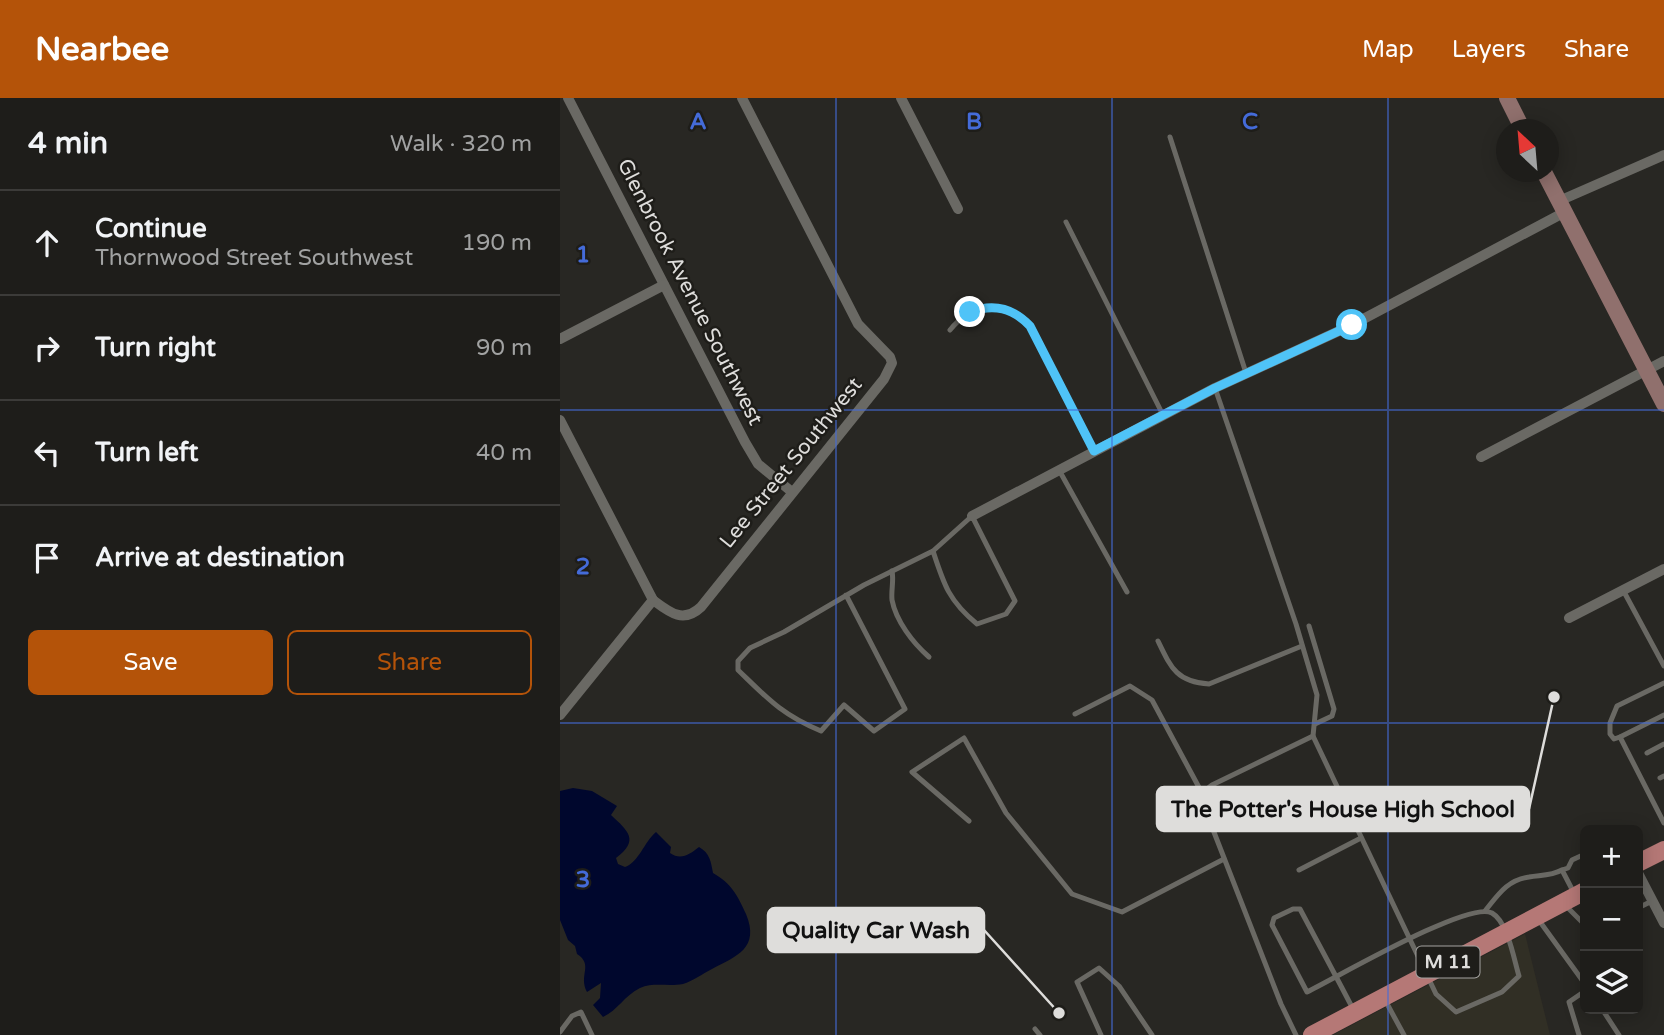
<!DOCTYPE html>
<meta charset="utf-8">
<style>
body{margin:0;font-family:"Varela Round",sans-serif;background:#2b2a27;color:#f1f3f6}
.controls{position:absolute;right:21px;bottom:21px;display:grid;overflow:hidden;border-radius:10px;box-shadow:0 4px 18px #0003}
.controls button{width:63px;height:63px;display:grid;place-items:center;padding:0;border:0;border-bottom:2px solid #3c3b39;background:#1e1d1a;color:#f1f3f6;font:35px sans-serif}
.compass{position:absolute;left:936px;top:21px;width:63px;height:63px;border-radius:50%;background:#1e1d1a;box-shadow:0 4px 18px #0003;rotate:334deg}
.stop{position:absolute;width:21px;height:21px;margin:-16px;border:5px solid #4fc3f7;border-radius:50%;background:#fff}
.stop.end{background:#4fc3f7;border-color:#fff;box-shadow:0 2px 7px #0008}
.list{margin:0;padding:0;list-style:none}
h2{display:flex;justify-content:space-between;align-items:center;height:91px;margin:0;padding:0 28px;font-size:30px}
h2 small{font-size:23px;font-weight:400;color:#a1a2a2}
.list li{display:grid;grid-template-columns:46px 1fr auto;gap:21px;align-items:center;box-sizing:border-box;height:105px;padding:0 28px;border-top:2px solid #3c3b39}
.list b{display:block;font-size:26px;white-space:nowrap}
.list p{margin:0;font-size:23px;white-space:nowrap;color:#a1a2a2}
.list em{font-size:23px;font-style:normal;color:#a1a2a2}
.actions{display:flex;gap:14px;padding:21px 28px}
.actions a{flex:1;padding:16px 0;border:2px solid #b45309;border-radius:10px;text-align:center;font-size:24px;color:#b45309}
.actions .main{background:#b45309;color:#fff}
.icon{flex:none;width:38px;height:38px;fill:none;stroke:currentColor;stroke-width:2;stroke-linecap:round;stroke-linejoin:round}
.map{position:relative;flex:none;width:1104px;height:937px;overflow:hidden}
header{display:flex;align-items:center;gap:42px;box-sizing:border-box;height:98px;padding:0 35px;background:#b45309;color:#fff}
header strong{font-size:33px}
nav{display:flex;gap:38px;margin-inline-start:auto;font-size:24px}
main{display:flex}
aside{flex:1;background:#1e1d1a}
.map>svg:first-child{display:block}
.built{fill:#312f25}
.water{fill:#00072d}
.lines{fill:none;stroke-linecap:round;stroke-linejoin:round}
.lane{stroke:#6a6964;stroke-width:5}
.street{stroke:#6a6964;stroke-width:10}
.secondary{stroke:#90706d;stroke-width:16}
.primary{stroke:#b57876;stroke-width:18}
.route{stroke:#4fc3f7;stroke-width:9}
.grid{fill:none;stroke:#446bd9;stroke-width:2;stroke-opacity:0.55}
.labels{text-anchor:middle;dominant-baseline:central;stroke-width:5;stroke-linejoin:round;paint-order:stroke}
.shield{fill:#1e1d19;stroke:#a4a3a1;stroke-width:2}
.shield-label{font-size:19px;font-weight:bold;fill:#dedddb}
.street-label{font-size:21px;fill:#dedddb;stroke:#1e1d19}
.grid-label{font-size:23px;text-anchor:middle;font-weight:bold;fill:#446bd9;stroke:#1e1d19;stroke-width:5;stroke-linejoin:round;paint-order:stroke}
.leader{fill:none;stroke:#dedddb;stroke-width:2.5}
.callout-dot{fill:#dedddb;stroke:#1e1d19;stroke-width:2.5}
.callout{fill:#dedddb;stroke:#dedddb;stroke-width:2.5}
.callout-label{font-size:23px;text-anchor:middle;font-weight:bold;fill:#111}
</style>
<header>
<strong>Nearbee</strong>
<nav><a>Map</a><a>Layers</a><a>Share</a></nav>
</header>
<main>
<aside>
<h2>4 min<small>Walk · 320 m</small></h2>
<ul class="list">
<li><svg class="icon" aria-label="ahead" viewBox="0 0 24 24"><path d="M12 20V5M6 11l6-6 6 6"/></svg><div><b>Continue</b><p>Thornwood Street Southwest</p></div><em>190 m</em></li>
<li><svg class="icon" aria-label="right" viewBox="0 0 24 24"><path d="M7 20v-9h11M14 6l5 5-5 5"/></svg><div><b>Turn right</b></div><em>90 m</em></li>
<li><svg class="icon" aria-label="left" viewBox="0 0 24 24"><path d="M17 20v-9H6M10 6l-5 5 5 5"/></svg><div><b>Turn left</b></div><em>40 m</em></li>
<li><svg class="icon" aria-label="arrive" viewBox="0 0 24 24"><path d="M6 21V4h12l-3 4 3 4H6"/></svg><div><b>Arrive at destination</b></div></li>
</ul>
<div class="actions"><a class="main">Save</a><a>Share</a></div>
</aside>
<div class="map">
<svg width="1104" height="937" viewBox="0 0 1104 937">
<rect width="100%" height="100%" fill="#282723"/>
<path class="built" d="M965,836L990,937H773Z"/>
<path class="water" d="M13,690L32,693L57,708L51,717C68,733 80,742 56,760L58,766L65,769C79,764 84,744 96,734L111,749L110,755C121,763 130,756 139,749C150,755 151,764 153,775C171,785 178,798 186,816C200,850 177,858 152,871C142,876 133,883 123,886C108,889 94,884 80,890C64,898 58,912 43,919L33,907L40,900L41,885L27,894C18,877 34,867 17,856L15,848L8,842L0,822V693Z"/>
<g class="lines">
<g class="lane">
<path d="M610,39L686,275"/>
<path d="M506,124L603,317"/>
<path d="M390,232C410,207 442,200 466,223C477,234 483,252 490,265C505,295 519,324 534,353"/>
<path d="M655,290L736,526L757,597L753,638L876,896L896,914L942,894L959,878C954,862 948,824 932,815C909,802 776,880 747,894L712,827L714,820L733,811H740C758,845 776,878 793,911"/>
<path d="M499,372L567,494"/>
<path d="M332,473C334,483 331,492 332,502C336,523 353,545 369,559"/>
<path d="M1063,492L1104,568"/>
<path d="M286,497L345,611L314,633L284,607L261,633C222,617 207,600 178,572V563L190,550L224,534L304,487L373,453L412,418L455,503L446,516L417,526C389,503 384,487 373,453"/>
<path d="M749,528L774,611L772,618L755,626"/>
<path d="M598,543C611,570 617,584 649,586L742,548"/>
<path d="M515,616L570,588L592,602L642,695"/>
<path d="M1104,617L1060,639L1104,725"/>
<path d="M1060,639L1054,641L1050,636V625L1057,608L1104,585"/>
<path d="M1087,655L1104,646"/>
<path d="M1100,680L1104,678"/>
<path d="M409,723L352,674L404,640L446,715L512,796L562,814L664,761"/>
<path d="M739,772L801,740"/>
<path d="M1014,795L1002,772L1008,770L1012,762L1025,756"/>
<path d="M1005,807L1025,827"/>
<path d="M1078,810L1092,803"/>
<path d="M925,813C938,797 947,782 969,779C981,777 991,778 1002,772"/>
<path d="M978,821L1025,886"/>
<path d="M825,902L844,937"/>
<path d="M1042,911L1059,937"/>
<path d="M475,931L480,937"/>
<path d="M0,934L12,918L21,914L32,937"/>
<path d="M541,937L517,884L539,870L559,888L592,937"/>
<path d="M736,937L721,906L643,706L642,695L652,687L753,638"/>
<path d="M1019,937L1009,904L1025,893"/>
</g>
<g class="street">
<path d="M8,0L185,344L198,366L232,394"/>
<path d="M341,0L398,111"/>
<path d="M999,103L1104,57"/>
<path d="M0,241L104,187"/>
<path d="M0,322L93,502C109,514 123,526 141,509L324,281L332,265L330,259L298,226L182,0"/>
<path d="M921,359L1104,263"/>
<path d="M412,418L655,290L792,227L1005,114"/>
<path d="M1009,520L1104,471"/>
<path d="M0,617L93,502"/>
<path d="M1078,775L1104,825"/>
</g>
<g class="secondary">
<path d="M947,0L963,32"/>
<path d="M984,74L1104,306"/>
</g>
<g class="primary">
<path d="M1078,765L1104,752"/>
<path d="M752,937L1025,793"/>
</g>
</g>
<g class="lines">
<path class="route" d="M410,214C434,205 453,210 470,228L534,353L655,290L792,227"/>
</g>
<path class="grid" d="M276,0V937M552,0V937M828,0V937M0,312H1104M0,625H1104"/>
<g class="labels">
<rect class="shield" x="856.5" y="848.5" width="63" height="31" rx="5"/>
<g class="shield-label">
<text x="888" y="864">M 11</text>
</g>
<g class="street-label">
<text transform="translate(130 194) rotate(63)">Glenbrook Avenue Southwest</text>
<text transform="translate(231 365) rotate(-51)">Lee Street Southwest</text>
</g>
</g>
<g class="grid-label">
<text x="138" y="31">A</text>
<text x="414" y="31">B</text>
<text x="690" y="31">C</text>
<text x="23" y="164">1</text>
<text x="23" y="476">2</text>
<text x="23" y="789">3</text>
</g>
<path class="leader" d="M994 599L969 711M499 915L424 832"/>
<g class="callout-dot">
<circle cx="994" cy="599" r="7"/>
<circle cx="499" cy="915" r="7"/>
</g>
<g class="callout">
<rect x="597" y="689" width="372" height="44" rx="7"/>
<rect x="208" y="810" width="216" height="44" rx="7"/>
</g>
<g class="callout-label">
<text x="783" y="719">The Potter's House High School</text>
<text x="316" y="840">Quality Car Wash</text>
</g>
</svg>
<div class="controls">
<button>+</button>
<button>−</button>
<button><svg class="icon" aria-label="layers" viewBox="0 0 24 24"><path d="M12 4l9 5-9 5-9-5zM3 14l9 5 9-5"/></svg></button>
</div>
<svg class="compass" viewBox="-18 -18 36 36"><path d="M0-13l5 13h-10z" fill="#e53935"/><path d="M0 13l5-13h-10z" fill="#a1a2a2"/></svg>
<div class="stop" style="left:792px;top:227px"></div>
<div class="stop end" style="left:410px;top:214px"></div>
</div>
</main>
